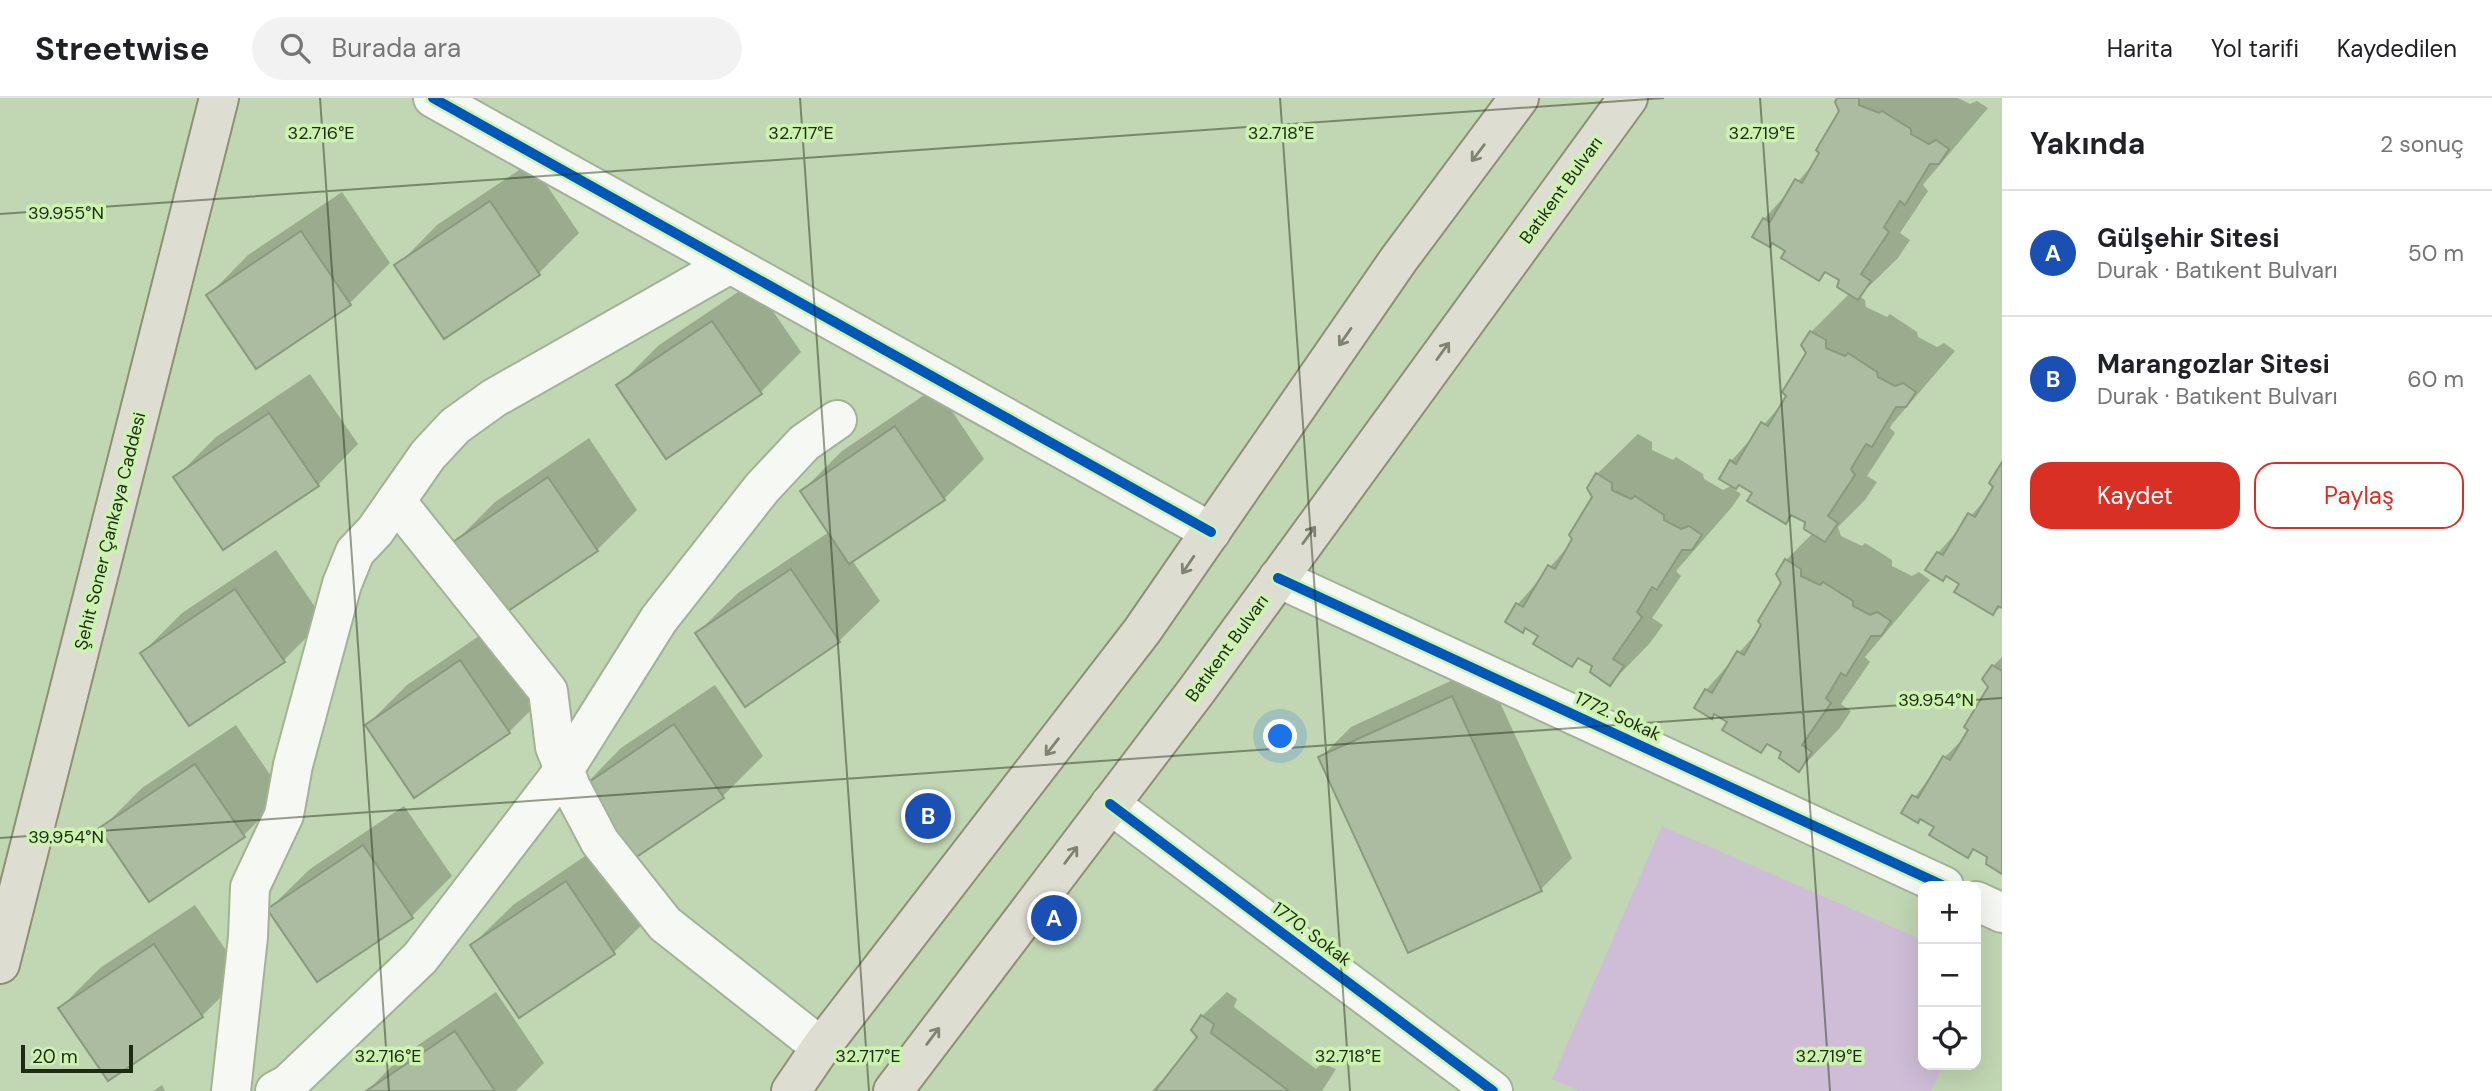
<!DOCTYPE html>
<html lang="tr">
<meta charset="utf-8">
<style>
body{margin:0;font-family:"DM Sans",sans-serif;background:#f2f2f2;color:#202124}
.controls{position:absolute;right:21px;bottom:21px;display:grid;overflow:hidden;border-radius:14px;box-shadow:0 7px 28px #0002}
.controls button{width:63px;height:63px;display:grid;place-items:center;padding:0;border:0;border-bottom:2px solid #e0e0e0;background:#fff;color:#202124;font:35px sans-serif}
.scale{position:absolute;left:21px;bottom:18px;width:112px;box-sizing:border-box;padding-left:7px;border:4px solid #1d2b11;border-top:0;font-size:19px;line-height:24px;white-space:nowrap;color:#1d2b11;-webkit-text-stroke:5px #ccf3b0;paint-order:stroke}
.you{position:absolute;left:1281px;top:639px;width:24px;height:24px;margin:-18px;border:5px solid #fff;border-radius:50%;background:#1a73e8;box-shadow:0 0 0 10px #1a73e833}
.badge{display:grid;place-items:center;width:46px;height:46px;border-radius:50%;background:#d93025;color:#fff;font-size:23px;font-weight:700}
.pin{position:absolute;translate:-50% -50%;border:4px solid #fff;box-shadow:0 2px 7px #0006}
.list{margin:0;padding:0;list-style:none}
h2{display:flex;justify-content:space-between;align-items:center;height:91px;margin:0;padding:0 28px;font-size:30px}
h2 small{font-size:23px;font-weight:400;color:#757577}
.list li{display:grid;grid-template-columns:46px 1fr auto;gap:21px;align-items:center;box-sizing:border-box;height:126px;padding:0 28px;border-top:2px solid #e0e0e0}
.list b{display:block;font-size:26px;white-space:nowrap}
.list p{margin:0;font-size:23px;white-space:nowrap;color:#757577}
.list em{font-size:23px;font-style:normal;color:#757577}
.actions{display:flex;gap:14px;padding:21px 28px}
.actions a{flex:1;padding:16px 0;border:2px solid #d93025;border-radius:21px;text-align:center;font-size:24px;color:#d93025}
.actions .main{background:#d93025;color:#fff}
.icon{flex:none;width:38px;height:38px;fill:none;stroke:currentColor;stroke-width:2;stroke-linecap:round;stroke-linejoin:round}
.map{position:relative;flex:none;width:2002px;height:993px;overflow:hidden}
header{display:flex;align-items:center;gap:42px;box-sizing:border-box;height:98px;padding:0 35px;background:#fff;border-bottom:2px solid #e0e0e0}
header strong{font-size:33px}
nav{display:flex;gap:38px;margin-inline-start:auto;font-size:24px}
.search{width:490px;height:63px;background:#f2f2f2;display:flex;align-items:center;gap:18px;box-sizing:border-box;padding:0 24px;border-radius:38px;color:#757577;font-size:26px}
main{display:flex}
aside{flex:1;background:#fff}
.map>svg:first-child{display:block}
.pitch{fill:#cfbdd7}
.shadow{fill:#0003}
.building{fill:#acbca0;stroke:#8a9a7e;stroke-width:2}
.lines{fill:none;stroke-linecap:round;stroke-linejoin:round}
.minor-casing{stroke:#a2b296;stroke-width:42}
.major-casing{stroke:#8d9073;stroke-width:42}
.minor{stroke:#f6f9f3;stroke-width:38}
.major{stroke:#deddd1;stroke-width:38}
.cycleway-casing{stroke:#ccf3b0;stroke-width:15}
.cycleway{stroke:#0057b8;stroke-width:10}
.oneway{stroke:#7e8471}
.ticks{fill:none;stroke:#1d2b11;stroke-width:2;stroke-opacity:0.45}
.labels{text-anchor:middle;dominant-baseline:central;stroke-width:7;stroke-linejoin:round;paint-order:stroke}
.street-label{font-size:18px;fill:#1d2b11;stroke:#ccf3b0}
.ticks-label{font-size:18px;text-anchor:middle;fill:#1d2b11;stroke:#ccf3b0;stroke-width:7;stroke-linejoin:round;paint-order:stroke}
</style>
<header>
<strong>Streetwise</strong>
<div class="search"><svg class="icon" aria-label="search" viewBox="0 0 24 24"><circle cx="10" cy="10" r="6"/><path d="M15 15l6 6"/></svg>Burada ara</div>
<nav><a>Harita</a><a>Yol tarifi</a><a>Kaydedilen</a></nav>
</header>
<main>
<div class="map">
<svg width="2002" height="993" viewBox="0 0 2002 993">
<rect width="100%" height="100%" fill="#c1d6b2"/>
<path class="pitch" d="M1662,728L1923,842V967H1943L1931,993H1579L1552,981Z"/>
<g class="shadow">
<path d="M1839,0H1958L1970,6L1977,3L1988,10L1926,83L1923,87L1928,93L1900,135L1910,142L1898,160L1859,198L1865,202L1866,209L1887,219L1890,216L1917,234L1918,239L1937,249L1944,245L1955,253L1892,326L1890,330L1895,335L1867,378L1877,384L1865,402L1838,429L1841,438L1862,448L1865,445L1892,462V468L1912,478L1919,474L1930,482L1865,559L1870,564L1841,606L1851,613L1839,631L1799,672L1783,653L1769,645L1761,652L1730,623L1706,592L1760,531L1783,485L1786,462L1813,435L1807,424L1794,416L1786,424L1754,394L1739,386L1734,391L1741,396L1732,409L1676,473L1681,478L1652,520L1663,527L1650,545L1610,586L1594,567L1580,559L1572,566L1541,537L1518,506L1571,445L1594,399L1597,376L1638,336L1652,344V352L1673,362L1676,359L1703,376L1704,381L1723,392L1733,387L1731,363L1785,303L1808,255L1811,234L1850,195L1841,181L1827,173L1819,181L1788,152L1764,121L1819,60L1842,13Z"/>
<path d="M531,64L579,135L539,175L445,238L397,168L437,127Z"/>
<path d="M342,94L390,165L350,205L256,268L208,198L248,157Z"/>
<path d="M753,184L801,254L760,295L618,288L659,247Z"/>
<path d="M310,276L358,346L318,387L176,379L216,339Z"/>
<path d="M936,289L984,361L944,401L852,462L880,503L839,543L697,535L738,495L829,434L802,393L842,353Z"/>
<path d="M589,340L637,412L597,452L455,444L495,404Z"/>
<path d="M2002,368V508L1993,515L1961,485L1938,455L1993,393Z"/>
<path d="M276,452L324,522L284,562L142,555L182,515Z"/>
<path d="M501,523L549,594L509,634L367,627L407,587Z"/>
<path d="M2002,559V774L1989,758L1975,750L1967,758L1936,728L1903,715L1945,659L1967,637L1990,589L1993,568Z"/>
<path d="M1483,568L1572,760L1541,791L1320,660L1351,629Z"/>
<path d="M715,587L763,658L723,698L629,762L581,691L621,650Z"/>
<path d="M236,627L284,697L244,737L101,731L142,690Z"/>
<path d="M404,708L452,778L411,819L269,811L310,771Z"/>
<path d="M607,743L655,814L614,854L520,917L472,847L513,807Z"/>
<path d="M195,807L243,877L202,918L108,981L60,910L100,870Z"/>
<path d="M496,894L544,965L516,993H367L402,958Z"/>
<path d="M1227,894L1237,901L1234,909L1316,971L1322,965L1336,971L1322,993H1152L1161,983L1164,985L1199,939L1202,918Z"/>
<path d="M162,987L165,993H153Z"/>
</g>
<g class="building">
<path d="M1837,0H1859V7L1879,15L1882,13L1911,31V36L1929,46L1936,42L1949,51L1939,66H1930L1905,107L1900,103L1884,129L1889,134L1861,176L1871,183L1858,202L1837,189L1839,182L1825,174L1819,183L1781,160L1785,153L1772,145L1770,149L1752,139L1763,120L1770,124L1795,81L1802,85L1819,55L1816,52L1839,13L1835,4Z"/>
<path d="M490,103L540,177L444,241L394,167Z"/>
<path d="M301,133L351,207L256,271L206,197Z"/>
<path d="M712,223L762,296L666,361L616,287Z"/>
<path d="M1810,233L1826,242V250L1845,258L1848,255L1877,274L1878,279L1895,288L1903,285L1916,294L1906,309H1896L1872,349L1866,346L1851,371L1855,377L1828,418L1838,425L1825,444L1804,431L1805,424L1791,417L1786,426L1747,403L1752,395L1739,387L1736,391L1719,381L1730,362L1736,366L1761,324L1768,328L1786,298L1782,294L1806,255L1801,247Z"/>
<path d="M269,315L319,388L223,452L173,379Z"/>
<path d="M895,328L945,402L849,466L800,393Z"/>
<path d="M2002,364V510L1998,508L1993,517L1954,494L1959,486L1946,478L1943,483L1925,472L1937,454L1943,457L1968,415L1975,419L1993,389L1989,385Z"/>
<path d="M1596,375L1612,385V392L1631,401L1635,398L1664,417V422L1681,431L1689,428L1702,437L1692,452H1682L1657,492L1652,489L1637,514L1642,519L1613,561L1624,568L1610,588L1590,574L1592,568L1578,560L1572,569L1533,546L1538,538L1525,530L1523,535L1505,524L1516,505L1523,509L1548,467L1555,471L1572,441L1569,437L1592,399L1587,390Z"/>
<path d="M548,379L598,453L502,517L453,444Z"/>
<path d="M1785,461L1801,471V478L1820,487L1823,484L1853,503V508L1870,517L1877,514L1891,523L1881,538H1871L1846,578L1841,575L1826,600L1831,605L1802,647L1812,654L1799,674L1779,660L1781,654L1767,646L1761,655L1722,632L1727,624L1714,616L1712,621L1694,610L1705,591L1712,595L1737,553L1744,557L1761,527L1758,523L1781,485L1776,476Z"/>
<path d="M791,471L840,544L745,609L695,535Z"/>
<path d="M235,491L285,564L189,628L140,555Z"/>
<path d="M460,562L510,635L414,700L365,627Z"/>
<path d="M1992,567L2002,573V776L1986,766L1987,759L1973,751L1968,760L1929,737L1934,729L1920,721L1918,725L1901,715L1912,697L1918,700L1943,658L1950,662L1968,632L1964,629L1988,589L1982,581Z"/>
<path d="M1452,598L1542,793L1408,855L1318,659Z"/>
<path d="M674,626L724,700L629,764L579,691Z"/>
<path d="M195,666L245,739L149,804L99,730Z"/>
<path d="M363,747L413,820L317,884L267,811Z"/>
<path d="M566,783L615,856L519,920L470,847Z"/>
<path d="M154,846L203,919L108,983L58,910Z"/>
<path d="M1201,917L1214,926L1211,935L1289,993H1155L1197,939L1191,932Z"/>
<path d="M455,933L495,993H366Z"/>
</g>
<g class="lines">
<g class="minor-casing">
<g id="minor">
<path d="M433,0L1211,434"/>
<path d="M396,403L548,593L555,649L571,689L600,744L665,826L821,949"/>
<path d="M1278,480L1944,788"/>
<path d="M1110,706L1493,993"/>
<path d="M1976,803L2002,815"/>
<path d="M231,993L248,839L250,789L284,717L293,667L342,486L355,454L375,433L428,357L455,328L494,300L730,166"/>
<path d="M275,993L288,986L420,860L564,672L659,521L762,390L804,345L837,322"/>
</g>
</g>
<g class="major-casing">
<g id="major">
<path d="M0,866L219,0"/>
<path d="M791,993L821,949L1142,533L1399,161L1519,0"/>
<path d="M893,993L1197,592L1628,0"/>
</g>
</g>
<use href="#minor" class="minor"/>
<use href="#major" class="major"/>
<g class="cycleway-casing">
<g id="cycleway">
<path d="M433,0L1211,434"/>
<path d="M1278,480L1944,788"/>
<path d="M1110,706L1493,993"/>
</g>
</g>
<use href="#cycleway" class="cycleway"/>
</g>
<defs><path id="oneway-shaft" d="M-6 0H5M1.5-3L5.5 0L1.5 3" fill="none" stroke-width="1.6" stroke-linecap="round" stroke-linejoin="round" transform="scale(1.75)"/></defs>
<g class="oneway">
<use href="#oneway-shaft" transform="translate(1478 55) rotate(127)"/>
<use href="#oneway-shaft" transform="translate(1345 239) rotate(125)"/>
<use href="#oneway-shaft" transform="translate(1443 253) rotate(-54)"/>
<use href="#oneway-shaft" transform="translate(1309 437) rotate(-54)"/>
<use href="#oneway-shaft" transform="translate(1188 467) rotate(124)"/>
<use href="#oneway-shaft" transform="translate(1052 649) rotate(128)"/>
<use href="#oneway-shaft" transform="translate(1071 757) rotate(-53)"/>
<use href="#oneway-shaft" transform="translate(933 938) rotate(-53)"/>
</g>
<path class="ticks" d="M320,0L389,993M800,0L869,993M1280,0L1350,993M1760,0L1830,993M0,116L1664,0M0,740L2002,600"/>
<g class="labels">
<g class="street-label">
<text transform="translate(1561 92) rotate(-54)">Batıkent Bulvarı</text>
<text transform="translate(110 433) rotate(-76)">Şehit Soner Çankaya Caddesi</text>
<text transform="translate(1227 550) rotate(-54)">Batıkent Bulvarı</text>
<text transform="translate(1618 618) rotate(25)">1772. Sokak</text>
<text transform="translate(1312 836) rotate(37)">1770. Sokak</text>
</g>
</g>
<g class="ticks-label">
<text x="1762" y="41">32.719°E</text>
<text x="321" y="41">32.716°E</text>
<text x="801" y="41">32.717°E</text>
<text x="1281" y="41">32.718°E</text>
<text x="66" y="121">39.955°N</text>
<text x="1936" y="608">39.954°N</text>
<text x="66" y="745">39.954°N</text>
<text x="388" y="964">32.716°E</text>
<text x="868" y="964">32.717°E</text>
<text x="1348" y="964">32.718°E</text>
<text x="1829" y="964">32.719°E</text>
</g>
</svg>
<div class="controls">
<button>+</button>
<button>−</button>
<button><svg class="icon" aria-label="locate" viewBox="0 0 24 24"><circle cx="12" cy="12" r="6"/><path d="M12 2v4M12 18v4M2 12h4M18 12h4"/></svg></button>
</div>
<div class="scale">20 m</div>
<div class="you"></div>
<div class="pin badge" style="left:1054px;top:820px;background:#1a4fb4">A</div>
<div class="pin badge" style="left:928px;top:718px;background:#1a4fb4">B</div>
</div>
<aside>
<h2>Yakında<small>2 sonuç</small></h2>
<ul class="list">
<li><span class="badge" style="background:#1a4fb4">A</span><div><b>Gülşehir Sitesi</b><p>Durak · Batıkent Bulvarı</p></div><em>50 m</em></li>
<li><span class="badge" style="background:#1a4fb4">B</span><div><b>Marangozlar Sitesi</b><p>Durak · Batıkent Bulvarı</p></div><em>60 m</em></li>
</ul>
<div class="actions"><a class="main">Kaydet</a><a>Paylaş</a></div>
</aside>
</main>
